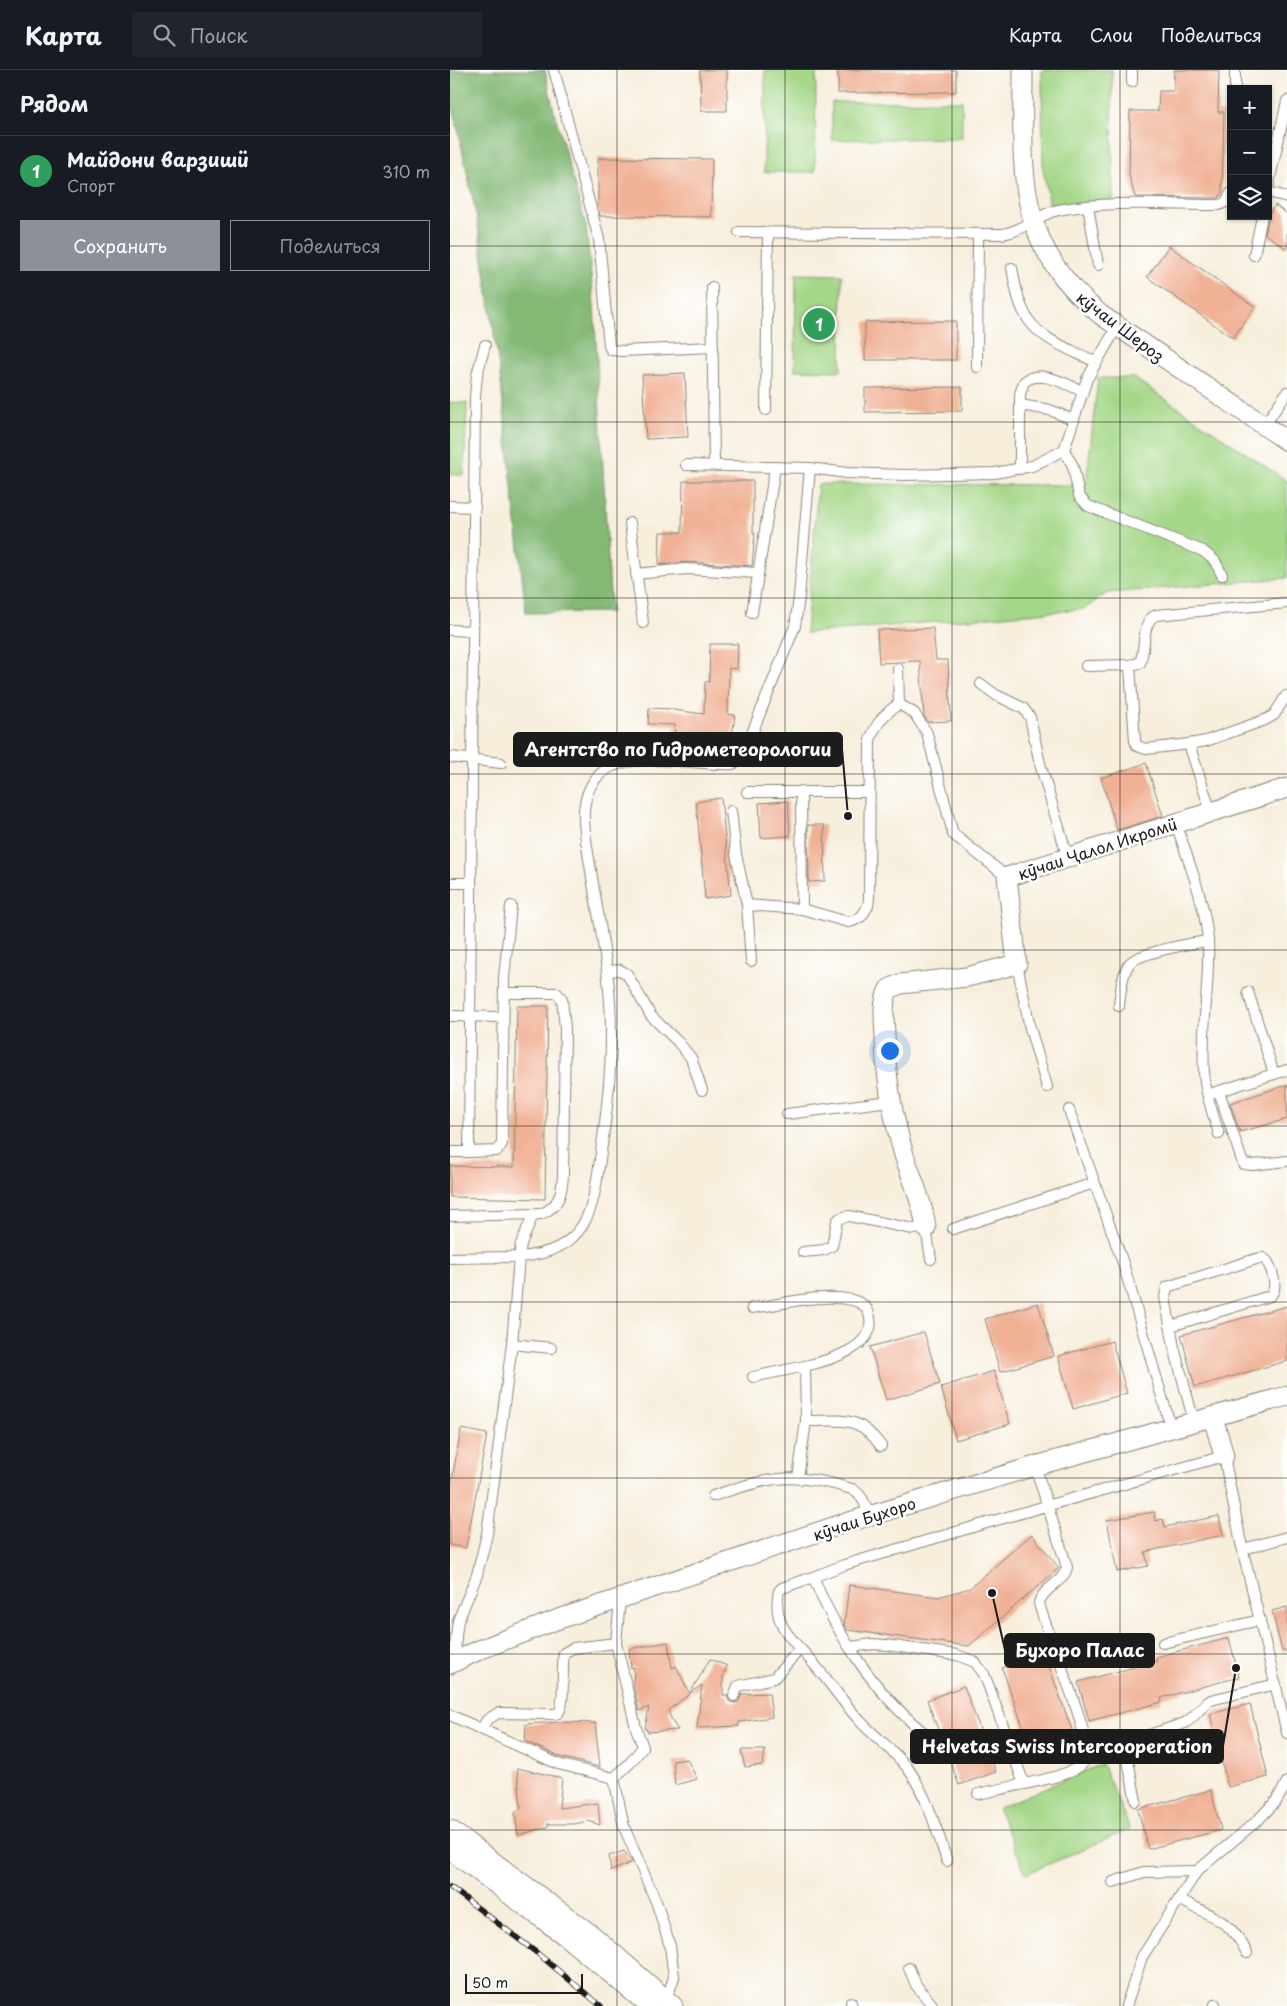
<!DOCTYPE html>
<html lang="ru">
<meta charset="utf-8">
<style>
body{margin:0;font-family:"Playpen Sans",sans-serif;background:#20242c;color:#f1f3f6}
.controls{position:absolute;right:15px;top:15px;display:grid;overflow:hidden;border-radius:0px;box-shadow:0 1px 4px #0004}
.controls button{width:45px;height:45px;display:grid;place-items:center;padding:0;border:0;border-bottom:1px solid #363941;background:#171b24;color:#f1f3f6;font:25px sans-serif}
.scale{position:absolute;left:15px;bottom:12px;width:118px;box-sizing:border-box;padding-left:5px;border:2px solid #1c1c1c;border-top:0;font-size:14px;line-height:18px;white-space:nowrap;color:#1c1c1c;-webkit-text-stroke:4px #fff;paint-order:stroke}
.you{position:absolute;left:439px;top:980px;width:18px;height:18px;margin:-12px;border:4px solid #fff;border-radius:50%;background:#1a73e8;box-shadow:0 0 0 8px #1a73e833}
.badge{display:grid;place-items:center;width:32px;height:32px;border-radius:50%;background:#8c9099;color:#fff;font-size:16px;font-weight:700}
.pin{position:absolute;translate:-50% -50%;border:2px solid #fff;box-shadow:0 1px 5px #0006}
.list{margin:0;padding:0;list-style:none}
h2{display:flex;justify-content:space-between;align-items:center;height:65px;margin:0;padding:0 20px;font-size:21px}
h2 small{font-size:16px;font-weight:400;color:#9ea1a6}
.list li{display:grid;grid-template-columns:32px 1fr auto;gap:15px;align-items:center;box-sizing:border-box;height:70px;padding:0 20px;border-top:1px solid #363941}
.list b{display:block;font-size:19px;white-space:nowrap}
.list p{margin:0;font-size:16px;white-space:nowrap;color:#9ea1a6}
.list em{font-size:16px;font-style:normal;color:#9ea1a6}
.actions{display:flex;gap:10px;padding:15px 20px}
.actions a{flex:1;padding:11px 0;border:1px solid #8c9099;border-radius:0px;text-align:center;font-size:18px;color:#8c9099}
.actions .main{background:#8c9099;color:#fff}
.icon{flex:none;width:28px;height:28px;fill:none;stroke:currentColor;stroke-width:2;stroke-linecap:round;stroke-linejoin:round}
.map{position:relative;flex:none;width:837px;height:1936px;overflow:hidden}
header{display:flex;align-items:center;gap:30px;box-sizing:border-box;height:70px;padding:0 25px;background:#171b24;border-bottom:1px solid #363941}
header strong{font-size:24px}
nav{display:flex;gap:28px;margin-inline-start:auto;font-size:18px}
.search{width:350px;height:45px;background:#20242c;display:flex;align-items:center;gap:12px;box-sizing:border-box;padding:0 18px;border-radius:0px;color:#9ea1a6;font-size:19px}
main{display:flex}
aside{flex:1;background:#171b24}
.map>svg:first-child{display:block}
.green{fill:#a4d787;stroke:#607a52}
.forest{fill:#83b874;stroke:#506a48}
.building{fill:#f0b194}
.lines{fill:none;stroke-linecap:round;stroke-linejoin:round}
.service-casing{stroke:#8a857c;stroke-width:12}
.minor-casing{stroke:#8a857c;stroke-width:21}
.service{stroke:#fff;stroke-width:10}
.minor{stroke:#fff;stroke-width:19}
.rail-casing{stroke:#1c1c1c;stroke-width:5.5}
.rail{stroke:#fff;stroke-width:4;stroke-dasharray:11;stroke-linecap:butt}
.grid{fill:none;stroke:#1c1c1c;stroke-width:1;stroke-opacity:0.55}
.labels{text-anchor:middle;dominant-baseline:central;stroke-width:5;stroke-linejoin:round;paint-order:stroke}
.street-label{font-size:16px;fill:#1c1c1c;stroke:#fff}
.leader{fill:none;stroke:#1c1c1c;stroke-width:2}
.callout-dot{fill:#1c1c1c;stroke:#fff;stroke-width:2}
.callout{fill:#1c1c1c;stroke:#1c1c1c;stroke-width:2}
.callout-label{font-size:18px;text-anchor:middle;font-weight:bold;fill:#fff}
</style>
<header>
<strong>Карта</strong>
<div class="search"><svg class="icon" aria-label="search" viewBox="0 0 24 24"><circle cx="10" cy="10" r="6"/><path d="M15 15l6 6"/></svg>Поиск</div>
<nav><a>Карта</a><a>Слои</a><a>Поделиться</a></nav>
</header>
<main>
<aside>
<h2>Рядом<small></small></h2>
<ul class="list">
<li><span class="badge" style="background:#2e9e5b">1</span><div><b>Майдони варзишӣ</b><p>Спорт</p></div><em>310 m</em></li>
</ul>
<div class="actions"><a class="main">Сохранить</a><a>Поделиться</a></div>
</aside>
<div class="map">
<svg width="837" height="1936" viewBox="0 0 837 1936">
<rect width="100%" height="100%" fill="#fff"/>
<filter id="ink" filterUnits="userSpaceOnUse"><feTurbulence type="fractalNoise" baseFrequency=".02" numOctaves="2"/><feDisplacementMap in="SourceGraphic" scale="10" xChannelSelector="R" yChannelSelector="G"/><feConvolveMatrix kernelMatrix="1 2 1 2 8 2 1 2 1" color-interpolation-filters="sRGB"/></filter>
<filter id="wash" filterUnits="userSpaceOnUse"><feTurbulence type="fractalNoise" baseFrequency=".0096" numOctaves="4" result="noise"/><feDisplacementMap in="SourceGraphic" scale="20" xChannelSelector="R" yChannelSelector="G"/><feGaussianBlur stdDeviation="1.12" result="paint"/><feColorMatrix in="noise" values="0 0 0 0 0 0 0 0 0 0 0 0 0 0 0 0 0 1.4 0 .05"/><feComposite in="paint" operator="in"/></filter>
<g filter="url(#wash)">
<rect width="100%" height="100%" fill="#f7eedc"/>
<g class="green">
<path d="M315,0H366L365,102H314Z"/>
<path d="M592,0H662L663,132L600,135L593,99Z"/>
<path d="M512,31V68L382,70V32Z"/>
<path d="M346,204L392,205L391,301L345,300Z"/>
<path d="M648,308H684L837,411V508L657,523L634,539L356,563L368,414L636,415Z"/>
<path d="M0,332L17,333L14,405H0Z"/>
<path d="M652,1694L680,1759L576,1804L548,1738Z"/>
</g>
<path class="forest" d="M0,0H95L104,41L136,156L144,235L161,542L76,543L49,297L27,149L0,22Z"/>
<g id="blocks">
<g class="building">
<path d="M250,0H277V41H251Z"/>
<path d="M388,0H506V22L388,23Z"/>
<path d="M724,0H769L768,42H774L772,124L768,128L685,127L679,106L680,41H708L709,21H724Z"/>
<path d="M148,88L262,89L261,147L150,146L148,137Z"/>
<path d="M825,135L837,144V179L815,164L819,144Z"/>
<path d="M719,176L805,237L783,268L697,207Z"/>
<path d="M506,251V290H415V252Z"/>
<path d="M235,303L238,367L196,369L192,305Z"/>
<path d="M512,317V341L415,342V318Z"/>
<path d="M233,411H303V463H305L302,496L236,492L209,495L210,462H232Z"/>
<path d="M483,558L486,590H498L501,651L478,652L474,646L470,591L429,593L427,560Z"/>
<path d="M260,574H288L287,599L279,598L278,644L285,645L279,687L253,685L255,667L224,664L225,655L198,654L199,638L223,639V640L254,644L255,612H259Z"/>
<path d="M696,693L713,746L667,760L651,708Z"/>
<path d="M271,728L281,825L255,829L246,732Z"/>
<path d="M338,731L340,766L311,768L309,733Z"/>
<path d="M358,755H374L375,811L359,812Z"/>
<path d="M67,936H98L95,1129L0,1127V1096L64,1097Z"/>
<path d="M837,1015V1049L790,1062L780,1033Z"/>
<path d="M588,1233L604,1286L550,1302L535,1249Z"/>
<path d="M837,1236V1291L745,1317L731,1265Z"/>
<path d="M474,1262L490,1314L436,1330L420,1277Z"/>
<path d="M662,1271L677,1323L623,1339L608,1286Z"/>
<path d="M544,1301L560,1354L506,1370L491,1317Z"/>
<path d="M11,1359L37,1364L16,1478L0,1475V1421Z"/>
<path d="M704,1442L705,1451L713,1449L715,1457L769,1446L773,1465L695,1482L698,1496L667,1502L657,1450Z"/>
<path d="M582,1464L609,1498L519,1576L397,1560L394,1555L399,1515L488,1527L520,1518Z"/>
<path d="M837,1537V1581H832L822,1541Z"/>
<path d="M779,1568L789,1607L711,1628L712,1632L639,1651L628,1612L707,1591L706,1587Z"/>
<path d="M218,1572L222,1598L226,1596L240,1624L218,1640L222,1651L228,1660L197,1662V1659H195L199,1637L189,1641L183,1613L184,1597L181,1598L179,1579Z"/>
<path d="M594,1583L626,1671L584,1687L552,1598Z"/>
<path d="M260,1589L277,1596L273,1605V1625H277L279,1631L284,1633L288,1632L292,1624L319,1623L322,1647L289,1652V1656L247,1658L252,1615L240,1623Z"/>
<path d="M514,1616L546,1702L509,1715L477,1630Z"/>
<path d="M800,1634L818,1707L778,1717L760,1644Z"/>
<path d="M110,1652L145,1653L150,1697L110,1687L75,1671L76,1654Z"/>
<path d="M291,1680H315L313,1695L295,1697Z"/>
<path d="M237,1689L247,1709L225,1715L223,1691Z"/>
<path d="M67,1698L112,1708L109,1738L148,1733L150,1755L138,1751L124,1754H98V1757L68,1765L65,1743L71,1737Z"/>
<path d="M761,1720L771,1760L698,1779L688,1739Z"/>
<path d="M174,1781L182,1792L161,1801L159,1786Z"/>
</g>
</g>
</g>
<g filter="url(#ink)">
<use href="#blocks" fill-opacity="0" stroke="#8a857c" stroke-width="1"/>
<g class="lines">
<g class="service-casing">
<g id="service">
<path d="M104,0L149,169L159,276L161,280L172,281L263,277"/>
<path d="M682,0V12"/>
<path d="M785,19V0"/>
<path d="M818,117L837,31"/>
<path d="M818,122L837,127"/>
<path d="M638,136L648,195"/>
<path d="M289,162L552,164C572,162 588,144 608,140C660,130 717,135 769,135L776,132L781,123"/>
<path d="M804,185L812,146"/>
<path d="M562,198C565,213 567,230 575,244C587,269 622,280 646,292"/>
<path d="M262,217L264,395"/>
<path d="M527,297L528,164"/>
<path d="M570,335L600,340L624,350"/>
<path d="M316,340L318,163"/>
<path d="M814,356L837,322"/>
<path d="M614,380L623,396L629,426L638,436L753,481L765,491L772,505"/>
<path d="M236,395L360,398"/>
<path d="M570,399V324L574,312C589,298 617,315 633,321"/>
<path d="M0,436L25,437"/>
<path d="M180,453L193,553"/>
<path d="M186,504L236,499L308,503"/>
<path d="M302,543L325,397"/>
<path d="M0,560L23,561"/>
<path d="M636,596L680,595"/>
<path d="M448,599L449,634"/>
<path d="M531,614L546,625L573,638L580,647L590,694L618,788"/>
<path d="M739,674L756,671L815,650L824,645L836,626"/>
<path d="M0,687L51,693"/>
<path d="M351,721L352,839"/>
<path d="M297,722H419"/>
<path d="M281,741L286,784L297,835L352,839L398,852L403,851L412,846L418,836L419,829L420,670C426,653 435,643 449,634L464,643L477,663L503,764L557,807"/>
<path d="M761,742L739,674L696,679L687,676L685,671L680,595L690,593C696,579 691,551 706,545L837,533"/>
<path d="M726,753C738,791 755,831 758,871C760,915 751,958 754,1001C755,1023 763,1044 769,1064"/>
<path d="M0,813H21"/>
<path d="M297,835L301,891"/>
<path d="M567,894L580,958L597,1017"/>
<path d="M157,901L170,900L177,904L201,946L228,972L241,988L252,1020"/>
<path d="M798,922L824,1004"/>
<path d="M669,936C670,924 672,904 679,894C687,883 742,873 758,871"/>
<path d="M0,946L53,947"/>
<path d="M769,1021L793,1094L803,1095L837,1091"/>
<path d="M763,1023L837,1000"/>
<path d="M619,1040L673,1193L721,1358"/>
<path d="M337,1044L440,1031"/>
<path d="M0,1082H19L25,327L27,305L35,275"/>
<path d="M19,1082L47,1081L52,1074L54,908L61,836"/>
<path d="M0,1146L91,1144C109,1137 112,1123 113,1105L115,958L112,929L107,923H54"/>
<path d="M503,1159L644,1113"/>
<path d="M353,1182L374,1180L382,1176L387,1151L390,1148L399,1146L463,1159L476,1158L481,1189"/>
<path d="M0,1188L69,1187L71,1174L83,1145"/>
<path d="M302,1238C334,1234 371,1223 402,1230C410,1232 417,1236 419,1244C430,1277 377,1291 355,1296L356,1351L348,1408"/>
<path d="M721,1256L820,1226C829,1218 822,1200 817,1191L813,1188L806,1189L717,1217L715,1227L724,1277L744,1352"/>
<path d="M62,1274L101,1278"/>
<path d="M303,1307L355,1296"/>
<path d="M356,1351C392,1351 408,1344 431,1376"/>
<path d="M263,1426C318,1407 345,1401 402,1419C413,1425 415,1435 420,1446"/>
<path d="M793,1479L837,1467"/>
<path d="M363,1507L332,1518L329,1521C321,1557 344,1570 363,1593C380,1612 393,1633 411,1652C425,1667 448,1684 459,1700C478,1728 487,1761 497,1791"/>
<path d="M713,1573L810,1550"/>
<path d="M400,1577L423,1574L436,1575L507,1585L525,1592L534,1604L539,1617L574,1714L528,1724"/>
<path d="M5,1591L6,1566L8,1551L27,1505L37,1464L62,1274L69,1187C139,1181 143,1140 151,1082C160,1022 165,962 157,901C153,868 146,834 141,801C138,781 133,761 134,741C135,726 141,710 154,701C182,680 249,696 283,694L292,688L345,556L349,527L360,398L397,403L454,405L545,403L582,396L614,380L637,309L667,257"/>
<path d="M284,1626L288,1616L324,1608L350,1579"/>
<path d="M0,1645L108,1694L164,1708L174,1757L207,1834L220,1876L224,1907L220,1919L214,1928"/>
<path d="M31,1659L37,1650L48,1643L100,1644C102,1644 106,1644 108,1643C116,1636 111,1595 114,1583L123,1578L166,1573"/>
<path d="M473,1662C424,1622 387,1565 363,1507L394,1495L557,1447L774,1386L791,1473L837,1663"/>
<path d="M164,1708L180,1693L193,1677L186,1658L166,1573L170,1529"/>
<path d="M574,1714C589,1711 625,1704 634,1692C648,1675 594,1559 589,1533C592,1518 614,1513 617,1497L585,1396"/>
<path d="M686,1731L677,1686L681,1671L735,1653C745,1647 751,1636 761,1630L826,1614"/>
<path d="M663,1812L694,1802L747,1801"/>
<path d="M729,1829C758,1845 782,1850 797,1883"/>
<path d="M459,1898L466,1915L483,1936"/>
<path d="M401,1932L402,1936"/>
<path d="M676,1936L692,1887L747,1801L808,1750L827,1730L837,1712"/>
<path d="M765,1936V1934"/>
</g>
</g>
<g class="minor-casing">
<g id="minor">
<path d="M573,0C573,104 563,172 651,245L837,371"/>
<path d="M476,1158C473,1133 462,1109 454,1085C442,1044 435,1006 435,964C434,949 432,932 439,919L450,914L517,907L567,894L557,807L837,718"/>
<path d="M763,1347L774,1386"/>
<path d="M0,1594L29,1580L106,1550L389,1455L585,1396L837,1326"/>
<path d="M0,1760L143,1866L223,1936"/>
<path d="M0,1780L114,1865L200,1936"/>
</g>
</g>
<use href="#service" class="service"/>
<use href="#minor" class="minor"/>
<g class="rail-casing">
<path id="rail" d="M0,1817L87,1883L151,1936"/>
</g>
<use href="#rail" class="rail"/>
</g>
</g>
<path class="grid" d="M167,0V1936M335,0V1936M502,0V1936M670,0V1936M0,176H837M0,352H837M0,528H837M0,704H837M0,880H837M0,1056H837M0,1232H837M0,1408H837M0,1584H837M0,1760H837"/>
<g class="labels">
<g class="street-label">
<text transform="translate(671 256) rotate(37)">кӯчаи Шероз</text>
<text transform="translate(647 778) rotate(-18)">кӯчаи Ҷалол Икромӣ</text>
<text transform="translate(414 1448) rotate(-18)">кӯчаи Бухоро</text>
</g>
</g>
<path class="leader" d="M398 746L392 679M542 1523L555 1580M786 1598L773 1676"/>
<g class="callout-dot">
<circle cx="398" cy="746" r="5"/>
<circle cx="542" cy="1523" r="5"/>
<circle cx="786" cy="1598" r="5"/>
</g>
<g class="callout">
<rect x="64" y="663" width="328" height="33" rx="5"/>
<rect x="555" y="1564" width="149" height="33" rx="5"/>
<rect x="461" y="1660" width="312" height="33" rx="5"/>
</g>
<g class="callout-label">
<text x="228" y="686">Агентство по Гидрометеорологии</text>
<text x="630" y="1587">Бухоро Палас</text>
<text x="617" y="1683">Helvetas Swiss Intercooperation</text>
</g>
</svg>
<div class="controls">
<button>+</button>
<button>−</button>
<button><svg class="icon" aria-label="layers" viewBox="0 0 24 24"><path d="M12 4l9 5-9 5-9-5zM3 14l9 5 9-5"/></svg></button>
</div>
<div class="scale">50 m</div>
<div class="you"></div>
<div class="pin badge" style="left:369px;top:254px;background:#2e9e5b">1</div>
</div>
</main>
